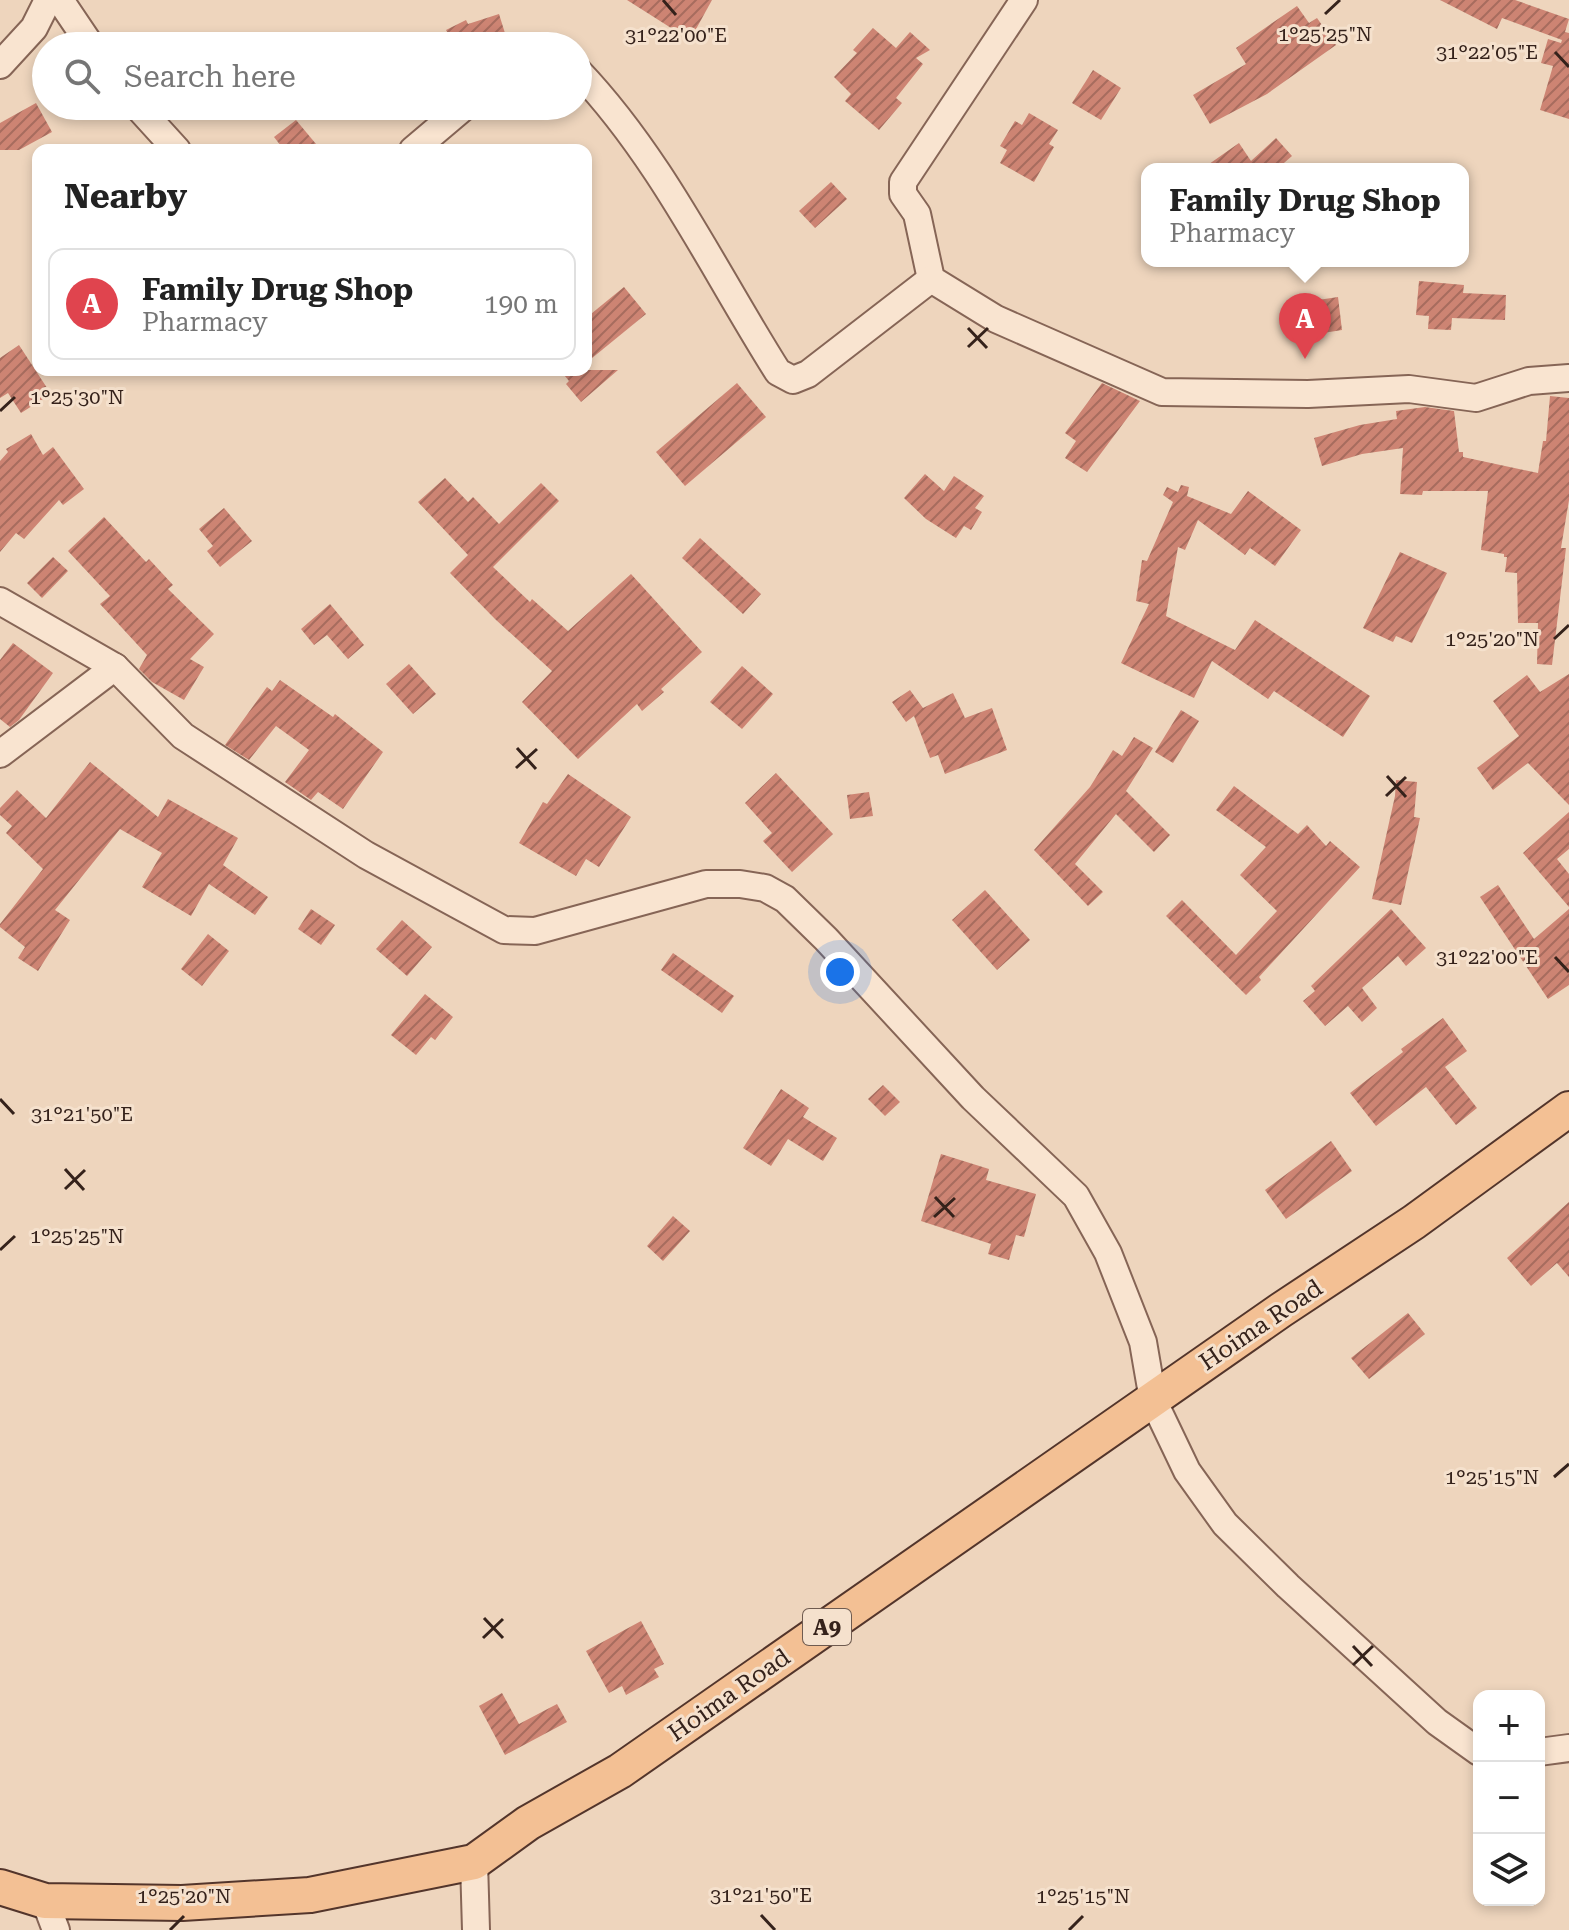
<!DOCTYPE html>
<meta charset="utf-8">
<style>
body{margin:0;font-family:"Roboto Serif",serif;background:#f2f2f2;color:#222}
.controls{position:absolute;right:24px;bottom:24px;display:grid;overflow:hidden;border-radius:16px;box-shadow:0 4px 12px #0003}
.controls button{width:72px;height:72px;display:grid;place-items:center;padding:0;border:0;border-bottom:2px solid #e0e0e0;background:#fff;color:#222;font:40px sans-serif}
.you{position:absolute;left:840px;top:972px;width:28px;height:28px;margin:-20px;border:6px solid #fff;border-radius:50%;background:#1a73e8;box-shadow:0 0 0 12px #1a73e833}
.badge{display:grid;place-items:center;width:52px;height:52px;border-radius:50%;background:#111827;color:#fff;font-size:26px;font-weight:700}
.pin{position:absolute;translate:-50% -66px;filter:drop-shadow(0 2px 4px #0008)}
.pin::after{content:'';position:absolute;top:42px;width:28px;height:24px;background:inherit;clip-path:polygon(0 0,100% 0,50% 100%)}
.popup{position:absolute;left:1141px;top:163px;width:328px;height:104px;box-sizing:border-box;display:grid;place-content:center;border-radius:16px;background:#fff;filter:drop-shadow(0 2px 6px #0005);font-size:26px;white-space:nowrap;color:#767676}
.popup b{font-size:30px;color:#222}
.popup::after{content:'';position:absolute;left:50%;top:100%;margin-left:-16px;border:16px solid transparent;border-top-color:#fff}
.list{margin:0;padding:0;list-style:none}
h2{display:flex;justify-content:space-between;align-items:center;height:104px;margin:0;padding:0 32px;font-size:34px}
h2 small{font-size:26px;font-weight:400;color:#767676}
.list li{display:grid;grid-template-columns:52px 1fr auto;gap:24px;align-items:center;box-sizing:border-box;height:112px;margin:0 16px 16px;padding:0 16px;border:2px solid #e0e0e0;border-radius:16px}
.list b{display:block;font-size:30px;white-space:nowrap}
.list p{margin:0;font-size:26px;white-space:nowrap;color:#767676}
.list em{font-size:26px;font-style:normal;color:#767676}
.icon{flex:none;width:44px;height:44px;fill:none;stroke:currentColor;stroke-width:2;stroke-linecap:round;stroke-linejoin:round}
.map{position:relative;flex:none;width:1569px;height:1930px;overflow:hidden}
.search{position:absolute;background:#fff;box-shadow:0 4px 12px #0003;left:32px;top:32px;width:560px;height:88px;display:flex;align-items:center;gap:20px;box-sizing:border-box;padding:0 28px;border-radius:44px;color:#767676;font-size:30px}
.panel{position:absolute;background:#fff;box-shadow:0 4px 12px #0003;left:32px;top:144px;width:560px;height:232px;border-radius:16px}
.map>svg:first-child{display:block}
.building{fill:url(#building-hatch)}
.lines{fill:none;stroke-linecap:round;stroke-linejoin:round}
.minor-casing{stroke:#866556;stroke-width:30}
.major-casing{stroke:#53352b;stroke-width:38}
.minor{stroke:#f9e4d0;stroke-width:26}
.major{stroke:#f3c094;stroke-width:34}
.ticks{fill:none;stroke:#35221b;stroke-width:3}
.labels{text-anchor:middle;dominant-baseline:central;stroke-width:6;stroke-linejoin:round;paint-order:stroke}
.shield{fill:#f5e1cd;stroke:#6f5b50;stroke-width:2}
.shield-label{font-size:22px;font-weight:bold;fill:#35221b}
.street-label{font-size:24px;fill:#35221b;stroke:#f5e1cd}
.ticks-label{font-size:20px;text-anchor:middle;fill:#35221b;stroke:#f5e1cd;stroke-width:6;stroke-linejoin:round;paint-order:stroke}
</style>
<div class="map">
<svg width="1569" height="1930" viewBox="0 0 1569 1930">
<defs>
<pattern id="building-hatch" width="6" height="6" patternUnits="userSpaceOnUse" patternTransform="scale(2)"><rect width="6" height="6" fill="#cd8473"/><path d="M-1 1l2-2M0 6l6-6M5 7l2-2" fill="none" stroke="#a76c5e"/></pattern>
</defs>
<rect width="100%" height="100%" fill="#eed5bd"/>
<g class="building">
<path d="M627,0H712L690,40Z"/>
<path d="M1440,0H1515L1569,19L1565,32L1569,33V119L1540,110L1553,66L1541,63L1548,39L1561,43L1562,40L1502,18L1497,29Z"/>
<path d="M1297,6L1309,23L1317,18L1336,45L1267,94L1210,124L1193,95L1246,64L1236,48Z"/>
<path d="M499,14L509,46H455L446,30L466,20L468,24Z"/>
<path d="M873,28L896,48L910,32L930,50L916,58L923,64L896,98L902,103L879,130L845,101L851,94L834,77L857,53L853,50Z"/>
<path d="M1093,70L1121,88L1101,120L1072,103Z"/>
<path d="M36,103L52,132L19,150H0V123Z"/>
<path d="M1029,113L1058,130L1049,144L1054,147L1034,182L1000,163L1007,150L1000,146L1015,121L1022,125Z"/>
<path d="M296,120L321,150H284L274,137Z"/>
<path d="M1276,138L1292,156L1277,169H1202L1239,143L1251,161Z"/>
<path d="M831,182L847,199L815,228L799,211Z"/>
<path d="M1419,281L1464,285L1463,293L1506,295L1505,320L1452,318L1451,330L1428,329L1429,316L1416,315Z"/>
<path d="M624,287L646,314L586,363V318Z"/>
<path d="M1338,297L1342,330L1304,336L1298,303Z"/>
<path d="M19,345L51,394L21,413L8,393L0,398V358Z"/>
<path d="M560,370H618L581,402L566,384L569,381Z"/>
<path d="M737,383L766,417L685,486L656,452Z"/>
<path d="M1102,383L1140,401L1087,472L1065,458L1076,441L1065,433Z"/>
<path d="M1550,396L1569,398V500L1561,548H1566L1552,665L1537,664L1538,623H1518L1517,573L1505,572L1507,557H1504V554L1481,550L1488,491H1423L1422,495L1400,494L1403,448L1362,454L1322,466L1314,438L1360,425L1397,419L1396,411L1425,407L1454,411L1459,452H1463V457L1538,473L1543,441H1546Z"/>
<path d="M31,434L43,455L53,447L84,489L63,505L59,500L24,539L16,533L0,552V461L8,452L6,449Z"/>
<path d="M925,474L944,491L954,476L984,496L975,508L982,512L971,530L964,526L956,538L926,519L904,498Z"/>
<path d="M445,478L468,502L473,497L499,524L541,483L559,501L493,567L530,602L532,599L568,631L631,574L702,652L661,689L664,692L642,711L637,704L578,759L522,702L552,671L495,619L450,573L468,555L418,502Z"/>
<path d="M1181,485L1189,487L1187,496L1231,514L1248,491L1301,530L1275,566L1250,548L1245,555L1198,520L1185,550L1178,547L1166,616L1235,650L1255,620L1370,696L1343,737L1274,691L1268,699L1212,661L1194,698L1121,663L1149,604L1136,601L1142,560L1147,561L1173,502L1163,495L1167,487L1178,492Z"/>
<path d="M224,508L252,541L220,567L207,551L213,546L199,529Z"/>
<path d="M104,517L146,562L149,559L173,585L168,589L214,634L190,659L204,667L184,700L152,682L139,669L147,655L100,604L110,596L68,551Z"/>
<path d="M700,538L761,594L743,614L682,558Z"/>
<path d="M1400,552L1447,573L1412,643L1396,636L1393,642L1363,628Z"/>
<path d="M53,557L68,571L42,598L27,583Z"/>
<path d="M330,604L364,645L348,659L327,635L314,645L301,629Z"/>
<path d="M13,643L53,673L19,720L10,727L0,719V660Z"/>
<path d="M409,664L436,694L413,714L386,684Z"/>
<path d="M742,666L773,694L742,729L710,702Z"/>
<path d="M1569,674V805L1528,763L1493,790L1477,768L1519,736L1493,701L1527,675L1540,692Z"/>
<path d="M280,680L333,717L335,714L383,752L343,809L318,792L311,800L285,782L309,750L276,726L249,760L225,745L267,687L272,691Z"/>
<path d="M910,690L923,708L953,693L965,718L992,708L1007,750L945,774L938,755L930,758L914,716L906,722L892,702Z"/>
<path d="M1181,710L1199,721L1173,763L1155,752Z"/>
<path d="M1134,737L1153,748L1126,791L1170,835L1154,852L1116,814L1075,864L1103,892L1088,906L1034,850L1090,787L1113,750L1122,756Z"/>
<path d="M90,762L158,817L168,799L238,838L223,865L268,897L255,915L209,884L191,916L142,887L162,853L120,829L55,910L70,920L38,971L18,958L25,947L0,927V924L43,869L6,833L12,826L0,815V808L17,790L46,818Z"/>
<path d="M776,773L833,834L792,872L763,841L772,833L745,803Z"/>
<path d="M568,774L631,817L599,867L586,859L576,876L519,843L543,802L547,804Z"/>
<path d="M1396,780L1417,782L1414,817L1420,818L1401,905L1372,899L1395,796Z"/>
<path d="M1234,786L1298,834L1307,825L1326,846L1330,841L1360,867L1259,977L1261,980L1246,995L1166,916L1182,900L1236,955L1277,911L1240,875L1266,847L1216,810Z"/>
<path d="M869,792L873,816L850,819L847,795Z"/>
<path d="M1569,812V849L1557,859L1569,874V907L1523,853Z"/>
<path d="M1498,885L1534,939L1569,909V985L1548,999L1480,897Z"/>
<path d="M985,890L1030,940L997,970L952,920Z"/>
<path d="M311,909L335,925L321,945L298,929Z"/>
<path d="M1391,909L1426,948L1406,966L1398,956L1362,988L1377,1008L1362,1022L1348,1006L1325,1026L1303,1001L1315,991L1311,986Z"/>
<path d="M402,920L432,947L407,976L376,949Z"/>
<path d="M208,934L229,951L202,986L181,969Z"/>
<path d="M673,953L734,996L722,1013L661,970Z"/>
<path d="M425,994L453,1017L435,1040L431,1037L416,1055L391,1035Z"/>
<path d="M1443,1018L1467,1051L1445,1067L1477,1108L1456,1125L1426,1087L1376,1126L1350,1093L1403,1052L1401,1049Z"/>
<path d="M883,1085L900,1102L885,1116L868,1099Z"/>
<path d="M781,1089L809,1108L803,1117L837,1138L823,1161L788,1139L771,1166L743,1148Z"/>
<path d="M1331,1141L1352,1171L1286,1219L1265,1190Z"/>
<path d="M941,1154L989,1169L986,1180L1036,1194L1024,1237L1016,1235L1009,1260L988,1254L991,1244L921,1221Z"/>
<path d="M1569,1202V1277L1557,1263L1531,1286L1507,1258Z"/>
<path d="M673,1216L690,1231L663,1261L647,1246Z"/>
<path d="M1408,1313L1425,1334L1369,1379L1351,1358Z"/>
<path d="M641,1621L664,1664L654,1669L659,1677L626,1695L622,1686L609,1693L586,1651Z"/>
<path d="M502,1693L519,1724L557,1704L567,1722L505,1755L479,1706Z"/>
</g>
<g class="lines">
<g class="minor-casing">
<g id="minor">
<path d="M60,0L91,46"/>
<path d="M1024,0L903,182V194L917,214L931,279L996,319L1162,392L1308,394L1409,389L1476,398L1529,381L1569,378"/>
<path d="M0,65L34,28L48,0"/>
<path d="M578,71C661,158 714,271 778,372L793,380L808,374L931,279"/>
<path d="M137,106L177,150"/>
<path d="M413,150L465,106"/>
<path d="M0,601L115,667L183,736L366,855L504,930L535,931L706,884H740L765,888L785,899L826,939L973,1098L1076,1196L1108,1253L1143,1342L1153,1400L1187,1471L1225,1524L1288,1586L1437,1722L1479,1752"/>
<path d="M0,754L115,667"/>
<path d="M1539,1752L1569,1748"/>
<path d="M474,1862L476,1930"/>
<path d="M45,1901L56,1930"/>
</g>
</g>
<g class="major-casing">
<path id="major" d="M0,1887L45,1901L182,1903L310,1895L474,1862L528,1823L620,1771L1281,1310L1414,1222L1569,1109"/>
</g>
<use href="#minor" class="minor"/>
<use href="#major" class="major"/>
</g>
<path class="ticks" d="M663,0L676,15M1325,14L1340,0M1555,52L1569,67M968,328L987,348M968,347L988,328M0,411L15,397M1554,639L1569,625M517,748L536,769M516,768L537,749M1387,776L1406,797M1386,796L1406,777M1555,957L1569,972M0,1099L14,1114M65,1169L84,1190M65,1189L85,1170M935,1197L954,1217M934,1217L955,1198M0,1250L15,1236M1554,1477L1569,1464M484,1618L503,1638M483,1638L503,1619M1353,1646L1372,1666M1353,1665L1373,1646M761,1915L775,1930M170,1930L184,1916M1069,1930L1083,1916"/>
<g class="labels">
<rect class="shield" x="803" y="1609" width="48" height="36" rx="6"/>
<g class="shield-label">
<text x="827" y="1627">A9</text>
</g>
<g class="street-label">
<text transform="translate(1261 1325) rotate(-34)">Hoima Road</text>
<text transform="translate(729 1695) rotate(-35)">Hoima Road</text>
</g>
</g>
<g class="ticks-label">
<text x="1325" y="41">1°25'25"N</text>
<text x="676" y="42">31°22'00"E</text>
<text x="1487" y="59">31°22'05"E</text>
<text x="77" y="404">1°25'30"N</text>
<text x="1492" y="646">1°25'20"N</text>
<text x="1487" y="964">31°22'00"E</text>
<text x="82" y="1121">31°21'50"E</text>
<text x="77" y="1243">1°25'25"N</text>
<text x="1492" y="1484">1°25'15"N</text>
<text x="761" y="1902">31°21'50"E</text>
<text x="184" y="1903">1°25'20"N</text>
<text x="1083" y="1903">1°25'15"N</text>
</g>
</svg>
<div class="controls">
<button>+</button>
<button>−</button>
<button><svg class="icon" aria-label="layers" viewBox="0 0 24 24"><path d="M12 4l9 5-9 5-9-5zM3 14l9 5 9-5"/></svg></button>
</div>
<div class="you"></div>
<div class="pin badge" style="left:1305px;top:359px;background:#e0444e">A</div>
<div class="popup"><b>Family Drug Shop</b>Pharmacy</div>
<div class="search"><svg class="icon" aria-label="search" viewBox="0 0 24 24"><circle cx="10" cy="10" r="6"/><path d="M15 15l6 6"/></svg>Search here</div>
<section class="panel">
<h2>Nearby<small></small></h2>
<ul class="list">
<li><span class="badge" style="background:#e0444e">A</span><div><b>Family Drug Shop</b><p>Pharmacy</p></div><em>190 m</em></li>
</ul>
</section>
</div>
